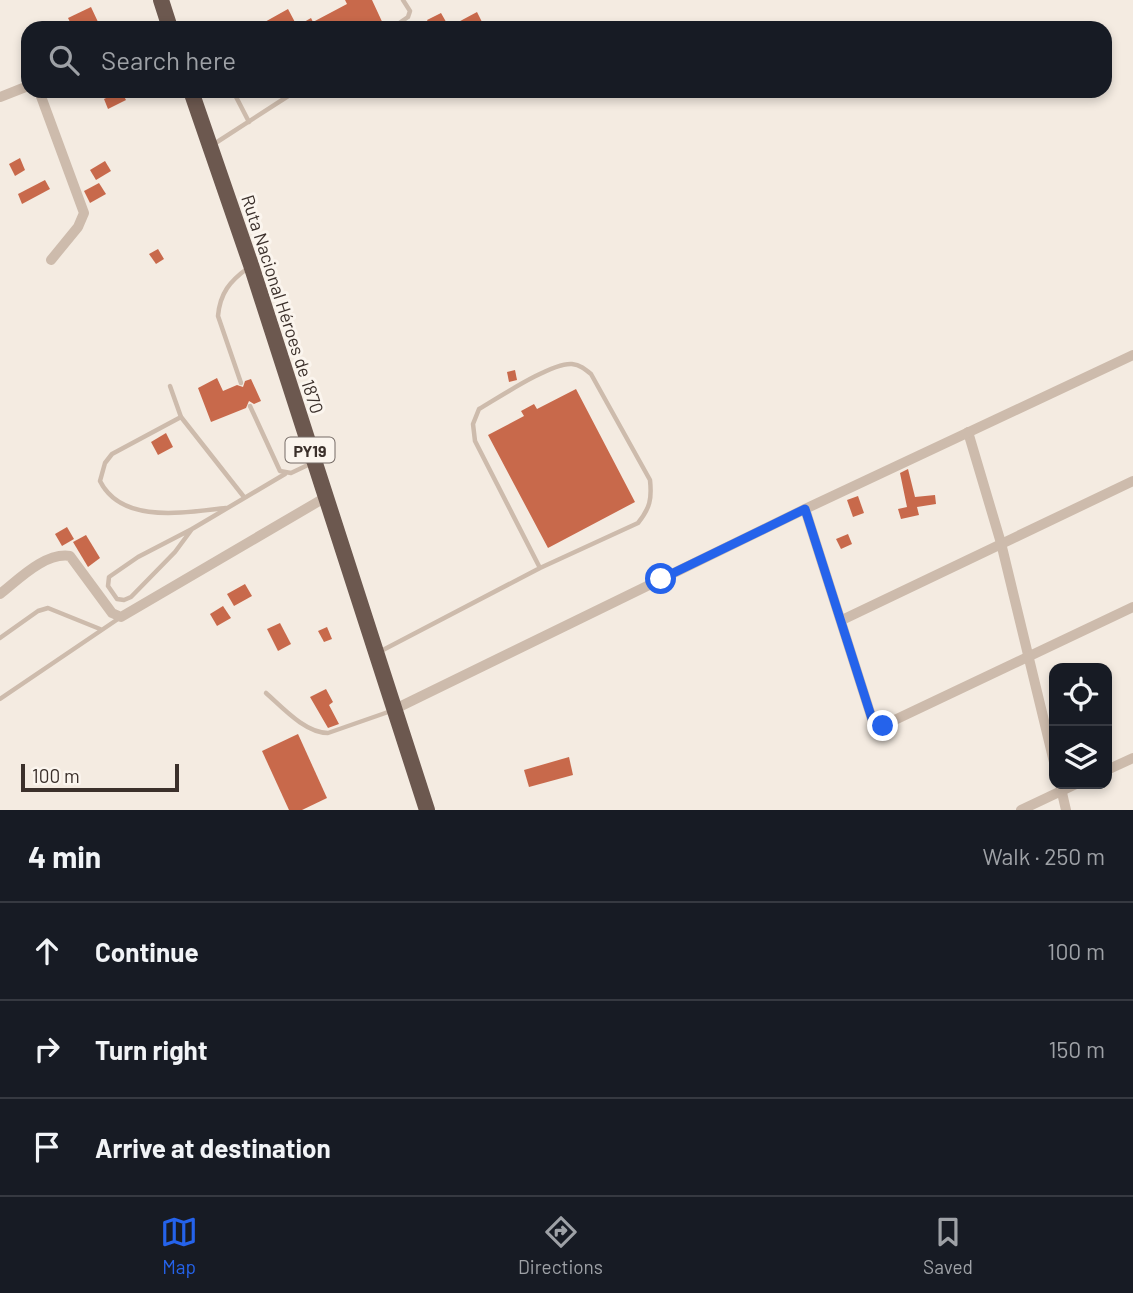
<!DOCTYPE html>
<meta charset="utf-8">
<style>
body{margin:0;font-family:Barlow,sans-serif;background:#242831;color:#f1f3f6}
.controls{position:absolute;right:21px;bottom:21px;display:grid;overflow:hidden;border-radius:14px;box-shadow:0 4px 10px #0003}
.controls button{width:63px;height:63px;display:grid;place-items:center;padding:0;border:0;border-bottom:2px solid #363941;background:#171b24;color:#f1f3f6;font:35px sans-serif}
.scale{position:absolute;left:21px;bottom:18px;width:158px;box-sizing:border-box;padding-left:7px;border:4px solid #3b302b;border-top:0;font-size:19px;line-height:24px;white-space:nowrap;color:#3b302b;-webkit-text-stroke:5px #fbf5ee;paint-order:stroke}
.stop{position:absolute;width:21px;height:21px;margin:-16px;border:5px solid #2563eb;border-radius:50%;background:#fff}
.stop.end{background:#2563eb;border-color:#fff;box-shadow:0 2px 7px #0008}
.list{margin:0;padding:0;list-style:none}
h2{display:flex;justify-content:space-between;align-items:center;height:91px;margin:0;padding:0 28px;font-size:30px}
h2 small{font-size:23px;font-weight:400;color:#9ea1a6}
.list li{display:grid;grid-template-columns:46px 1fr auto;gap:21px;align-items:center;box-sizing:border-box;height:98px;padding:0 28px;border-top:2px solid #363941}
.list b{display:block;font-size:26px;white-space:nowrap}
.list em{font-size:23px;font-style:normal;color:#9ea1a6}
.icon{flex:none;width:38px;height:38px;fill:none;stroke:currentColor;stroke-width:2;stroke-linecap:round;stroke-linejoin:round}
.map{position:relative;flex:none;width:1133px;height:810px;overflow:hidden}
.search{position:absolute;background:#171b24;box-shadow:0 4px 10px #0003;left:21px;right:21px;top:21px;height:77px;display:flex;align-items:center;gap:18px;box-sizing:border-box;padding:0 24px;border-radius:21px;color:#9ea1a6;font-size:26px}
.sheet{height:385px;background:#171b24}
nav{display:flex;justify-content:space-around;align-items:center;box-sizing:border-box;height:98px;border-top:2px solid #363941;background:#171b24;font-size:19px;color:#9ea1a6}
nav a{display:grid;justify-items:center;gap:4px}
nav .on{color:#2563eb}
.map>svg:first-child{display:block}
.building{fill:#c8694b}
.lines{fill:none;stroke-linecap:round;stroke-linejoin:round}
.service{stroke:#cdbbac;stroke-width:4.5}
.minor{stroke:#cdbbac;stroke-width:10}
.trunk{stroke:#6c584f;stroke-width:16}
.route{stroke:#2563eb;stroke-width:9}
.labels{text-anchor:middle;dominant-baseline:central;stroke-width:6;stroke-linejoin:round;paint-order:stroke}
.shield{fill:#fbf5ee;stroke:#756b66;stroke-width:2}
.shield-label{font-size:16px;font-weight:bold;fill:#3b302b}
.street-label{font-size:18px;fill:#3b302b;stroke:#fbf5ee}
</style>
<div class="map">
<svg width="1133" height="810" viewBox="0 0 1133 810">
<rect width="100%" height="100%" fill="#f4ebe1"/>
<g class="building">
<path d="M345,0H372L385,28H254L288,9L297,26L311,18L313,22L347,4Z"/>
<path d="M91,7L98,22L85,28H73L68,18Z"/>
<path d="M477,12L485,28H431L427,20L441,13L449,27Z"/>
<path d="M121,91L126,100L108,109L104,99Z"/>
<path d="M20,158L25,170L15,176L9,164Z"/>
<path d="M105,161L111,171L96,180L90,170Z"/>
<path d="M45,180L50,189L22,204L18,194Z"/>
<path d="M99,183L106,194L90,203L84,191Z"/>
<path d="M158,249L164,259L156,264L149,254Z"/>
<path d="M515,370L517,380L509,382L507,372Z"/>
<path d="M217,378L223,391L237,385L243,387L245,381L251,379L261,401L254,404L249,401L246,408L211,422L198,388Z"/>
<path d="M576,389L635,502L548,548L488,435L524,416L521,411L534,404L537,409Z"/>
<path d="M166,433L173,447L158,455L151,442Z"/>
<path d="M908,469L915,497L935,495L936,504L917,507L919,515L901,519L898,509L907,507L900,473Z"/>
<path d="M858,496L864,513L853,517L847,500Z"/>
<path d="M67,527L74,539L62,546L55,534Z"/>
<path d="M848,534L852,544L841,549L836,539Z"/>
<path d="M86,535L100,558L88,567L73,542Z"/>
<path d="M245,584L252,596L234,606L227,594Z"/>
<path d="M223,606L231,618L217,626L210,614Z"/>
<path d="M280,623L291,644L278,651L267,629Z"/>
<path d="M327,627L332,639L324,642L318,631Z"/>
<path d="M326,689L333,702L329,705L339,724L328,728L310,697Z"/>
<path d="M298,734L327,798L302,810H289L262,751Z"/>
<path d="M569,757L573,775L529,787L524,770Z"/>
</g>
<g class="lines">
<g class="service">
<path d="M392,28L408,17L410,11L403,0"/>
<path d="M233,91L249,122"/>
<path d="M214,144L296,91"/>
<path d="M241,383L218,316C220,293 230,281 248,268"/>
<path d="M170,386L181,417L244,497"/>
<path d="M250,406L280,471L291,473L310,464"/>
<path d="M181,417L112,454L105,463L100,481C122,525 186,512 226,508"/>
<path d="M192,529L175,552L131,597L124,600L117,599L108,586L109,577L138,557L192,529L285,474"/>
<path d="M0,638L38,611L48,608L100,629"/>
<path d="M381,651L540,568L638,523C650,508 652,499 650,480L591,374C585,369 580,365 572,364C552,362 498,398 479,409L473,424L475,441L540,568"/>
<path d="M266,693C282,707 305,733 328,733L391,711"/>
<path d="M0,699L118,619"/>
</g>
<g class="minor">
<path d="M39,91L84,213L78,227L51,260"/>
<path d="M0,97L28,86"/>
<path d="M968,432L1001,543L1054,762"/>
<path d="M805,509L873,722L882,726L1133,607"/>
<path d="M0,594C18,580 45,552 70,556L112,613L121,617L326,497"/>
<path d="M842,620L1133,481"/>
<path d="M395,709L805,509L1133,355"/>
<path d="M1107,770L1133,758"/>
<path d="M1060,784L1066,810"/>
<path d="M1021,810L1076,784"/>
</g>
<g class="trunk">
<path d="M161,0L170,28"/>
<path d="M191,91L251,265L427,810"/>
</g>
</g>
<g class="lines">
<path class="route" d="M661,579L805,509L873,722L883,726"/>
</g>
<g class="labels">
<rect class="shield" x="285.5" y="437.5" width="49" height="25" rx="5"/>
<g class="shield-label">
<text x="310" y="450">PY19</text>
</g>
<g class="street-label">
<text transform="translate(283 304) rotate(72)">Ruta Nacional Héroes de 1870</text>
</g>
</g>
</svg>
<div class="controls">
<button><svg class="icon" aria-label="locate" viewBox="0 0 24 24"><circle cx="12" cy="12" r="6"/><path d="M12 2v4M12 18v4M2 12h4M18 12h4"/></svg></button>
<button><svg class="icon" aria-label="layers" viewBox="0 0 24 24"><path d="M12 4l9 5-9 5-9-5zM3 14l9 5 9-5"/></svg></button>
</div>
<div class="scale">100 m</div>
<div class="stop" style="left:661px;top:579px"></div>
<div class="stop end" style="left:883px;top:726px"></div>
<div class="search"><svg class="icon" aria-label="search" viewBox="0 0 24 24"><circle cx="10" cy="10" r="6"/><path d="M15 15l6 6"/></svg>Search here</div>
</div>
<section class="sheet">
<h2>4 min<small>Walk · 250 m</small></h2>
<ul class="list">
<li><svg class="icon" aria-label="ahead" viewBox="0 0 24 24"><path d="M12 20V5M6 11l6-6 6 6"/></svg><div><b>Continue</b></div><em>100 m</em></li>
<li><svg class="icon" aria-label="right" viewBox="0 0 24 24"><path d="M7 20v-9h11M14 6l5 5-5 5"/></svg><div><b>Turn right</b></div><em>150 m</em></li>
<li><svg class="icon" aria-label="arrive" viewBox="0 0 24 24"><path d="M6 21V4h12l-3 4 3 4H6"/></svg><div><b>Arrive at destination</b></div></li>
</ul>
</section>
<nav>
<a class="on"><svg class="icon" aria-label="map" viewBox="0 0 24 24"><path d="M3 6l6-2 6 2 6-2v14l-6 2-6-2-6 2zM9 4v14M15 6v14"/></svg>Map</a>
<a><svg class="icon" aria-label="directions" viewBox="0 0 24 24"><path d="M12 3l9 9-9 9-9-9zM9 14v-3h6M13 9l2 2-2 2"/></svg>Directions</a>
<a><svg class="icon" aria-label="saved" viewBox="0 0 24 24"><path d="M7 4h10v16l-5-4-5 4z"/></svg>Saved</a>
</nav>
